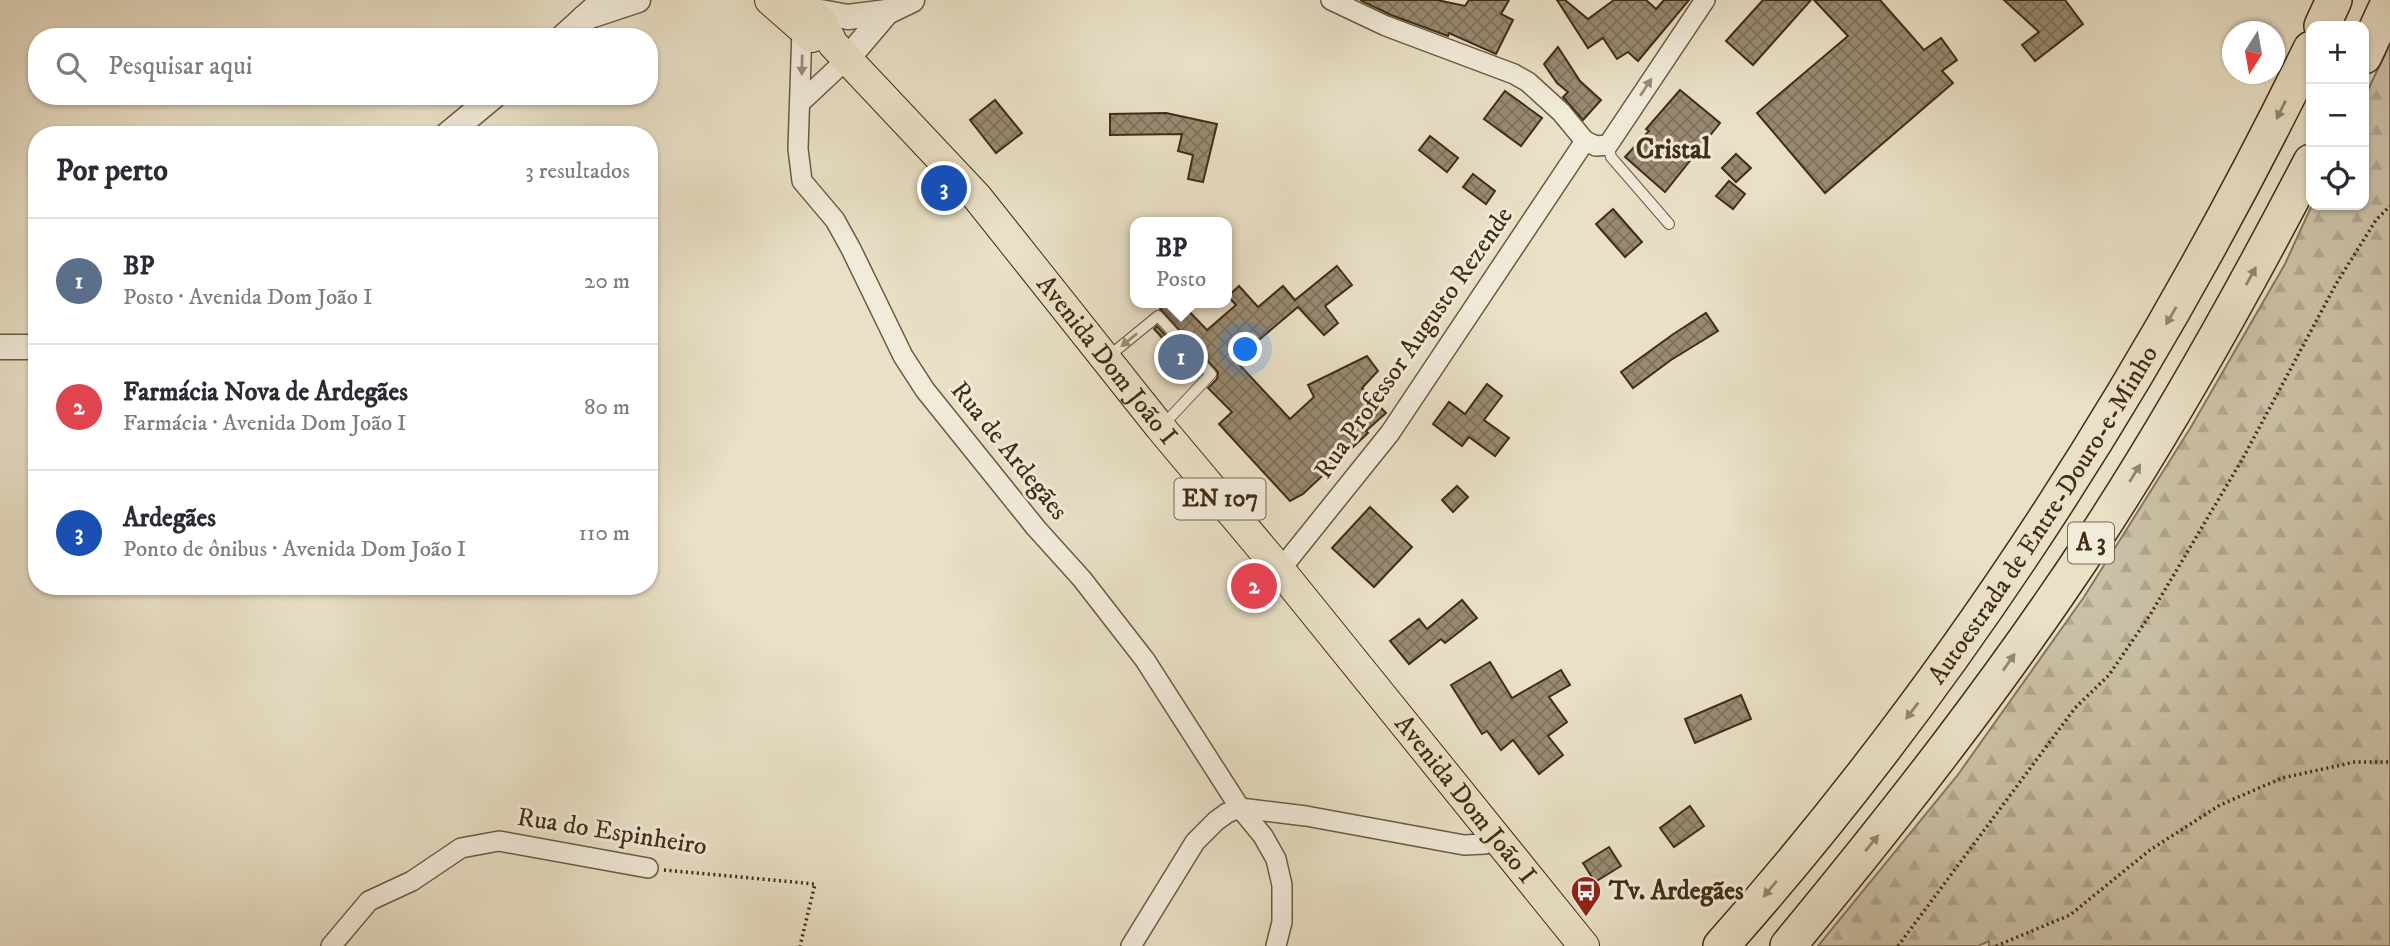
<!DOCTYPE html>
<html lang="pt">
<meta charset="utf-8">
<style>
body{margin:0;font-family:"IM FELL DW Pica",serif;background:#f7f7f7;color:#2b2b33}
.controls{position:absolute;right:21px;top:21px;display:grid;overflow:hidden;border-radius:14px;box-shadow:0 2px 5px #0004}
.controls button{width:63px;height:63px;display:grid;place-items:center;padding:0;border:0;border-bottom:2px solid #e1e1e2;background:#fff;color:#2b2b33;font:35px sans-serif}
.compass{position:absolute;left:2222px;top:21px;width:63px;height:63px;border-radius:50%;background:#fff;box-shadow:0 2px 5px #0004;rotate:191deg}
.you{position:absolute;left:1246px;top:350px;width:24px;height:24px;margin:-18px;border:5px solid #fff;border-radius:50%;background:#1a73e8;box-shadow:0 0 0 10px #1a73e833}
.badge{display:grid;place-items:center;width:46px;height:46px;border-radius:50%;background:#db2777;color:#fff;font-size:23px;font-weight:700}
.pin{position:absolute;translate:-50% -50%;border:4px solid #fff;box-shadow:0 2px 7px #0006}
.popup{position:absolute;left:1130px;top:217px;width:102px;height:91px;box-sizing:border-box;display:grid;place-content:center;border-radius:14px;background:#fff;filter:drop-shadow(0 2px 5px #0005);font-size:23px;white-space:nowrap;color:#7c7c81}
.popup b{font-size:26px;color:#2b2b33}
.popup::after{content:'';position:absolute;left:50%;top:100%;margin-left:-14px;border:14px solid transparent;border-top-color:#fff}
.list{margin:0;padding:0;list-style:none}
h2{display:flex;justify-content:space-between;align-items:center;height:91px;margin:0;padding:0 28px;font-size:30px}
h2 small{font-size:23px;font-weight:400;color:#7c7c81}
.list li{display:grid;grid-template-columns:46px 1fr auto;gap:21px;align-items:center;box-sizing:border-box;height:126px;padding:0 28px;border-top:2px solid #e1e1e2}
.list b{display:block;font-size:26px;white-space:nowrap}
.list p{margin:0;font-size:23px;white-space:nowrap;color:#7c7c81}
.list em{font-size:23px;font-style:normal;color:#7c7c81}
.icon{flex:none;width:38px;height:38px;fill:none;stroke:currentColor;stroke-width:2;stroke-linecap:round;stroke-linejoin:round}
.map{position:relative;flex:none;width:2390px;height:946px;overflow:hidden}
.search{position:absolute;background:#fff;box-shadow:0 2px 5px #0004;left:28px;top:28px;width:630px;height:77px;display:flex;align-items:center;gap:18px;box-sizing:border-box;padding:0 24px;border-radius:28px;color:#7c7c81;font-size:26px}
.panel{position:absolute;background:#fff;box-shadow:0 2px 5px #0004;left:28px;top:126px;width:630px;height:469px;border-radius:28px}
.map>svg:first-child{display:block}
.forest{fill:url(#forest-firs);stroke:#86785e;stroke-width:2}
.building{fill:url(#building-cross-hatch);stroke:#402d14;stroke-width:2}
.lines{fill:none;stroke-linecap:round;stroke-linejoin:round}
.service-casing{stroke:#6a5a40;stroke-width:12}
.minor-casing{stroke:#6a5a40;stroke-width:22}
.tertiary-casing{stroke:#6a5a40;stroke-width:27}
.primary-casing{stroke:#402d14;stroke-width:32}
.motorway-casing{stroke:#402d14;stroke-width:38}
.path{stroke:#402d14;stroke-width:3.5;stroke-dasharray:2 3.5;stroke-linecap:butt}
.service{stroke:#f1ebda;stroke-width:10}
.minor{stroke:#f1ebda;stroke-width:19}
.tertiary{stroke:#f1ebda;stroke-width:24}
.primary{stroke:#e9e0c6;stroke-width:30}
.motorway{stroke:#e9e0c6;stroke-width:35}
.oneway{fill:#988c77}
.oneway2{fill:#94866d}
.labels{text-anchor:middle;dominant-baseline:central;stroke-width:6;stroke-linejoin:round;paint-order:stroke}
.shield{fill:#f1ebda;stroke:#75664f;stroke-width:2}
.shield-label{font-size:24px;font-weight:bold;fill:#402d14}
.street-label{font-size:26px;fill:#402d14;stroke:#f1ebda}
.poi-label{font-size:26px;font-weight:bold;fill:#402d14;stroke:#f1ebda;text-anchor:start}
.neighbourhood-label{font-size:28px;font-weight:bold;fill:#402d14;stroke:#f1ebda}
</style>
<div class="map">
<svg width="2390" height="946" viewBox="0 0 2390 946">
<defs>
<pattern id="forest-firs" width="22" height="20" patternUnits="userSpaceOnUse" patternTransform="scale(1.75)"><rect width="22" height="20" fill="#ccc2a8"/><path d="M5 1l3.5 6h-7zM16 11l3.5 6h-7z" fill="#b0a790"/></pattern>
<pattern id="building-cross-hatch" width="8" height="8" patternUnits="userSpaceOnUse" patternTransform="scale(1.75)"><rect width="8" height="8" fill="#988a71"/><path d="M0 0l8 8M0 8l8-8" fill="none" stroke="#7d715c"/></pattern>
</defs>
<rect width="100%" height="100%" fill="#e9e0c6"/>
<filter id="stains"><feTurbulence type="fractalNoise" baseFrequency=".00286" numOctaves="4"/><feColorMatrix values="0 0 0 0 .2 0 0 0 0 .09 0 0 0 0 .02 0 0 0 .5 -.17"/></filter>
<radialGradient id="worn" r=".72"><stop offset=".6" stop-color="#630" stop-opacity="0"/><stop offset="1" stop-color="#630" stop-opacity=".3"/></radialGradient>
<path class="forest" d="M2390,44V946H1989V941L1978,946H1818L1957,776L2084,597L2191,427L2285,264L2312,205H2364V98Z"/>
<g class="building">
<path d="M1360,0H1437L1465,6L1469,0H1509L1501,14L1513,20L1496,54L1449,33L1448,36L1391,15Z"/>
<path d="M1557,0H1565L1588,19L1614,0H1646L1656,9L1664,0H1689L1638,61L1628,52L1617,59L1603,38L1588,48Z"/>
<path d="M1763,0H1811L1753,65L1726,41Z"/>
<path d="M1814,0H1880L1924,50L1941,38L1957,60L1942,71L1953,83L1825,193L1757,113L1848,36Z"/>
<path d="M2004,0H2065L2083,24L2035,61L2022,45L2039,32Z"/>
<path d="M1558,47L1580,81L1601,100L1583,120L1563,97L1568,92L1557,83L1544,64Z"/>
<path d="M1680,90L1720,123L1665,192L1625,157L1649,131L1646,129Z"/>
<path d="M1505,91L1542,118L1521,146L1484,119Z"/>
<path d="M995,100L1022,133L996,153L970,120Z"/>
<path d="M1166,113L1217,124L1203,182L1188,179L1193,155L1178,151L1182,134L1110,135V114Z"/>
<path d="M1430,136L1458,158L1447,172L1419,150Z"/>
<path d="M1736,154L1751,168L1736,182L1722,168Z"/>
<path d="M1473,174L1495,191L1486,204L1463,187Z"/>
<path d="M1729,181L1745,194L1733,209L1716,196Z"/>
<path d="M1613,209L1642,242L1625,257L1596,224Z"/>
<path d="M1337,266L1352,285L1325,306L1338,323L1324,335L1298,307L1235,360L1290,419L1314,397L1308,385L1367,356L1378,371L1362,388L1386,413L1366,431L1368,433L1303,494L1290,501L1219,424L1232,412L1208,388L1217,379L1218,372L1160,309L1167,303H1181L1207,330L1236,305L1228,296L1239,286L1258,307L1283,286L1295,300Z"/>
<path d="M1706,313L1718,331L1671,360L1633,388L1621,372L1672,335Z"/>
<path d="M1157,326L1201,374L1198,377L1154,329Z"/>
<path d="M1487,384L1502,396L1484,420L1509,438L1495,456L1469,437L1462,446L1433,424L1449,402L1465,414Z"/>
<path d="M1457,486L1468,497L1453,512L1442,500Z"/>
<path d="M1370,507L1412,547L1374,587L1332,548Z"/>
<path d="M1462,600L1477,618L1445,643L1441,639L1409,664L1390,641L1419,619L1427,629Z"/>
<path d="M1490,662L1512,698L1561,670L1570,685L1549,697L1567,722L1548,736L1563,755L1539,774L1513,740L1501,750L1487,731L1482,734L1451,685Z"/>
<path d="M1741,695L1751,719L1695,743L1685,719Z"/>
<path d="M1690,806L1704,826L1674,847L1660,828Z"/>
<path d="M1609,847L1621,866L1595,882L1583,863Z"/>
</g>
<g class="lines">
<g class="service-casing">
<g id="service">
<path d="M1608,145L1611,157L1669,224"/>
<path d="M1109,356L1158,316L1211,374L1163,425"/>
</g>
</g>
<g class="minor-casing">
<g id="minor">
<path d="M1331,0L1386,26L1514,74L1528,82L1561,112L1585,141L1596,146L1608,145L1705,0"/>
<path d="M802,29L798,149L802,181L835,220L851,249L903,356L925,390L1036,528L1082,579L1145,660L1240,808L1263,836L1276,859L1282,885V922L1276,946"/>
<path d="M801,102L847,59"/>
<path d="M1280,570L1390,433L1585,141"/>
<path d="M331,946L369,901L412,881L461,848L499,841L648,868"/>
<path d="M1131,946L1195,842L1216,821L1227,813L1240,808L1306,816L1464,845L1485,844L1496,838"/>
</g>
</g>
<g class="tertiary-casing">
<g id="tertiary">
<path d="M809,10L848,17L887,12L912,0"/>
<path d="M584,18L638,0"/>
<path d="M563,37L595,8"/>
<path d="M847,59L887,12"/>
<path d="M447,135L494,96"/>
<path d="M0,347H37"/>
</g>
</g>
<g class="primary-casing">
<g id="primary">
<path d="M770,0L812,37"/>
<path id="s1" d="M800,0L822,23L833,44L977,197L1160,427L1280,570L1584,946"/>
</g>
</g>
<g class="motorway-casing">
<g id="motorway">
<path d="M2322,26L2334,0"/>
<path d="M2364,56L2390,0"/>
<path id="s2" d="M1721,946C1960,677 2153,372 2311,49"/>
<path d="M1788,946C1897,814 2003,679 2097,535C2175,415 2245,289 2311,162"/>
</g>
</g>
<g class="path">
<path d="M664,870L815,884L800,946"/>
<path d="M1898,946L2075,708L2109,675L2150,615L2243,458L2336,284L2376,220L2390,206"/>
<path d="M1996,946L2070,915L2150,850L2220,805L2282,778L2355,762H2390"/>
</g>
<use href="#service" class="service"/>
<use href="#minor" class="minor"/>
<use href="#tertiary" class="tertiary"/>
<use href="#primary" class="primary"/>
<use href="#motorway" class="motorway"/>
</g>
<defs><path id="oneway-solid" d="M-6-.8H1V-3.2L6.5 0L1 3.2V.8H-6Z" transform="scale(1.75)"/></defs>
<g class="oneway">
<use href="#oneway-solid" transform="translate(802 65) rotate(91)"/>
<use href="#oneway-solid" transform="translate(1646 87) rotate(-57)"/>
<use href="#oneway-solid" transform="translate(1129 340) rotate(141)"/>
</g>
<g class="oneway2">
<use href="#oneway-solid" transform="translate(2281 110) rotate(116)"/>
<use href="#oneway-solid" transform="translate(2251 276) rotate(-61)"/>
<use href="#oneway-solid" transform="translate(2171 316) rotate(120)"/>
<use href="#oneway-solid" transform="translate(2135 473) rotate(-58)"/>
<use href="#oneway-solid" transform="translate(2009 662) rotate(-55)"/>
<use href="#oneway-solid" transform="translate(1912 711) rotate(127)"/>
<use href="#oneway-solid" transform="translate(1872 843) rotate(-50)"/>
<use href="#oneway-solid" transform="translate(1770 889) rotate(130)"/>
</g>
<defs>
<g id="bus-pin" transform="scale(1.575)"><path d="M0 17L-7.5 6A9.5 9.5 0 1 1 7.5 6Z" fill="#8f2418" stroke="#f1ebda"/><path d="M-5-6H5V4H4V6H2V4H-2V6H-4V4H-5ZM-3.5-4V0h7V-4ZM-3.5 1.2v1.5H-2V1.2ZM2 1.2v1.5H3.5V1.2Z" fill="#fff"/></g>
</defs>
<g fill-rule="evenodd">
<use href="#bus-pin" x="1586" y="891"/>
</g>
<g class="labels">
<g class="shield">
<rect x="1174.5" y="478.5" width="91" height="41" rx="5"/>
<rect x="2068" y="522.5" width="46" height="41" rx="5"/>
</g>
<g class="shield-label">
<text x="1220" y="499">EN 107</text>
<text x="2091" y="543">A 3</text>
</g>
<g class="street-label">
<text transform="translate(1414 343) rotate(-55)">Rua Professor Augusto Rezende</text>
<text stroke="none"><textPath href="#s1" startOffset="474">Avenida Dom João I</textPath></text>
<text transform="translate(1009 451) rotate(51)">Rua de Ardegães</text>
<text stroke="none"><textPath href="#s2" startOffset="539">Autoestrada de Entre-Douro-e-Minho</textPath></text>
<text stroke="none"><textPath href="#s1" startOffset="1041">Avenida Dom João I</textPath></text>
<text transform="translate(612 832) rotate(9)">Rua do Espinheiro</text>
</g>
<g class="poi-label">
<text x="1609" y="891">Tv. Ardegães</text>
</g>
<g class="neighbourhood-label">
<text x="1673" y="149">Cristal</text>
</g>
</g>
<rect width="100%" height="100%" filter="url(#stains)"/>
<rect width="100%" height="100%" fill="url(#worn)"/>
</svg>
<div class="controls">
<button>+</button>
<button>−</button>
<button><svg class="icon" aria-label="locate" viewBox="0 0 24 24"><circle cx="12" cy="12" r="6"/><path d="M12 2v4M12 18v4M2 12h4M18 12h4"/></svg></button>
</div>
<svg class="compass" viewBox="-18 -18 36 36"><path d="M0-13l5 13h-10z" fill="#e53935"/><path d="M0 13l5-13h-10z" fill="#7c7c81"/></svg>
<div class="you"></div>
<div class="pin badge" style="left:1181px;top:357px;background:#5c6f8a">1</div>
<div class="popup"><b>BP</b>Posto</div>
<div class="pin badge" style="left:1254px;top:586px;background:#e0444e">2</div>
<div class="pin badge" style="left:944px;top:188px;background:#1a4fb4">3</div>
<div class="search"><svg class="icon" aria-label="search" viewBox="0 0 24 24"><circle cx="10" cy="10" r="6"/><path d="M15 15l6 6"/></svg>Pesquisar aqui</div>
<section class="panel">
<h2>Por perto<small>3 resultados</small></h2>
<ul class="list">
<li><span class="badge" style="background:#5c6f8a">1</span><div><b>BP</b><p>Posto · Avenida Dom João I</p></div><em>20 m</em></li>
<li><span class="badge" style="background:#e0444e">2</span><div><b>Farmácia Nova de Ardegães</b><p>Farmácia · Avenida Dom João I</p></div><em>80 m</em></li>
<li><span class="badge" style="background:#1a4fb4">3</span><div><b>Ardegães</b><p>Ponto de ônibus · Avenida Dom João I</p></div><em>110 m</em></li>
</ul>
</section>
</div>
